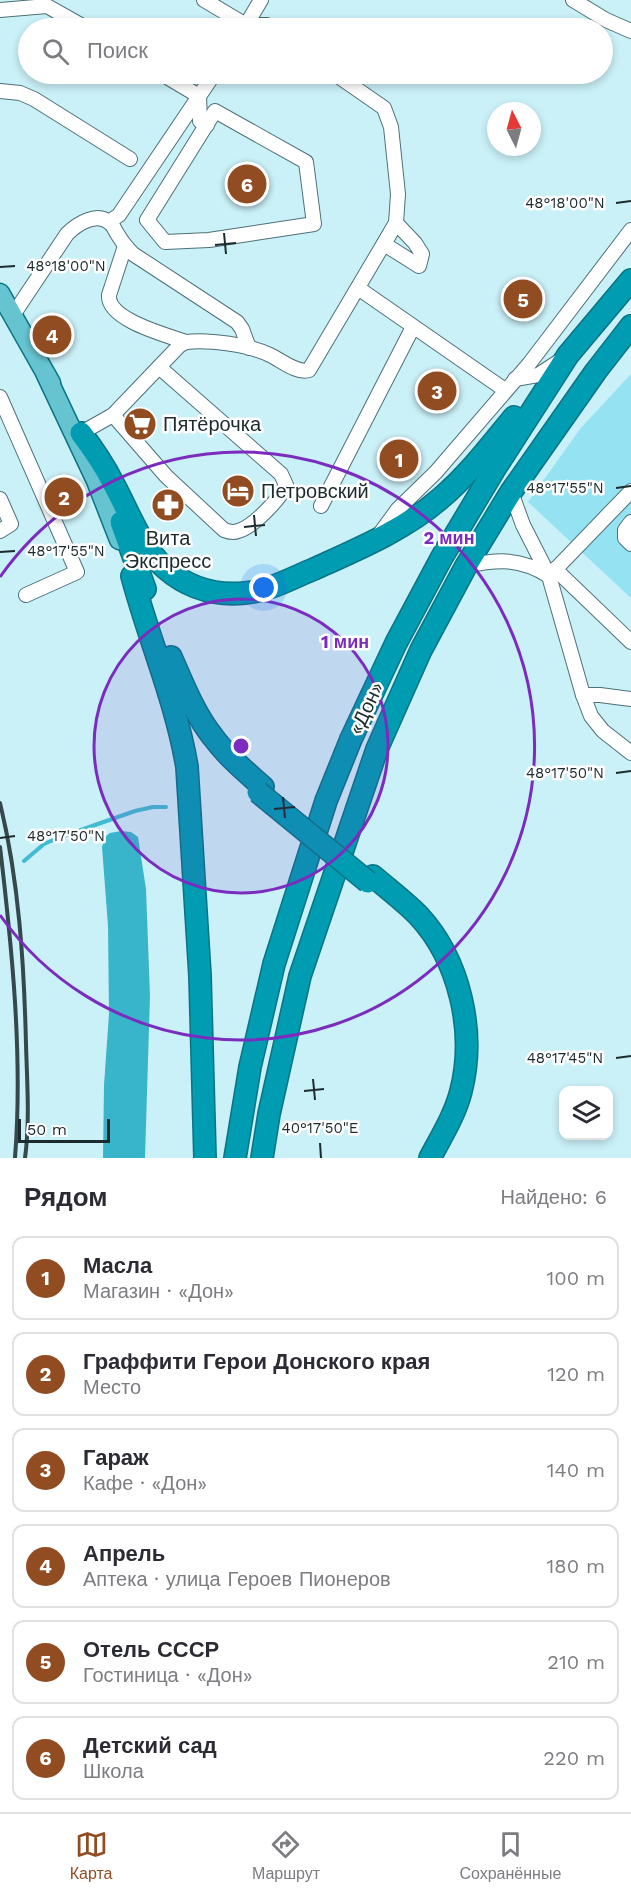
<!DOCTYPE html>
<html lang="ru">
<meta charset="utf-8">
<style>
body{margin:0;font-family:"Work Sans",sans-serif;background:#f2f2f3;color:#2b2b33}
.controls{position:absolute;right:18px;bottom:18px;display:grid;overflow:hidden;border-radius:12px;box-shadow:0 3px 9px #0003}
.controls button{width:54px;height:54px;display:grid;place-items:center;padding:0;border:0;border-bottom:2px solid #e1e1e2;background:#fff;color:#2b2b33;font:30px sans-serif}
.compass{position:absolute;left:487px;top:102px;width:54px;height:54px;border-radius:50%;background:#fff;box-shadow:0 3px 9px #0003;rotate:354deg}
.scale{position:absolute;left:18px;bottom:15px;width:92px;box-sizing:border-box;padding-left:6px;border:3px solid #1c2b2e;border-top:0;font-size:16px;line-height:21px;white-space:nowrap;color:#1c2b2e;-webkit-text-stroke:4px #fff;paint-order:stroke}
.you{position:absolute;left:264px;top:588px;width:21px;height:21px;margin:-15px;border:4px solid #fff;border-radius:50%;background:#1a73e8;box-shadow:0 0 0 9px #1a73e833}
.badge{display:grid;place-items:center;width:39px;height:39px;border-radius:50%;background:#914d21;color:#fff;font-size:20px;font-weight:700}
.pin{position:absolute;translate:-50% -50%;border:3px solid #fff;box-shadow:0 2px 6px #0006}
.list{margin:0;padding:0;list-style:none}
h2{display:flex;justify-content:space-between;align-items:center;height:78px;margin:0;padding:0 24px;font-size:26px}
h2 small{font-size:20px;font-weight:400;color:#7c7c81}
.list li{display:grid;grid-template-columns:39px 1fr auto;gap:18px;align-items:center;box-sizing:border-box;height:84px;margin:0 12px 12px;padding:0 12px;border:2px solid #e1e1e2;border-radius:12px}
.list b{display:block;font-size:22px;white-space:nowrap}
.list p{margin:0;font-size:20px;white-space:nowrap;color:#7c7c81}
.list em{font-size:20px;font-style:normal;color:#7c7c81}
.icon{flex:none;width:33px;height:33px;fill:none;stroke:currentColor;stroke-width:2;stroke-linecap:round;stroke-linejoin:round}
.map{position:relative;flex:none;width:631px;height:1158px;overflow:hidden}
.search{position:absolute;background:#fff;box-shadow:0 3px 9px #0003;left:18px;right:18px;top:18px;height:66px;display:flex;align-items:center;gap:15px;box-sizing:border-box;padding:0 21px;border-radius:33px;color:#7c7c81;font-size:22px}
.sheet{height:654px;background:#fff}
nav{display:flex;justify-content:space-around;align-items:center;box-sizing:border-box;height:84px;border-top:2px solid #e1e1e2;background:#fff;font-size:16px;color:#7c7c81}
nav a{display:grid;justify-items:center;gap:3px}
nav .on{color:#914d21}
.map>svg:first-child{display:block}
.green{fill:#95e2f2}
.forest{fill:#39b5cb}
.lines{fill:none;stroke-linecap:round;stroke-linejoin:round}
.stream{stroke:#41bbd1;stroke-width:4}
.minor-casing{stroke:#4e7078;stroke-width:16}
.major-casing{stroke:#0a7484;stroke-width:21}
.highway-casing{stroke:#0a7484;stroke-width:24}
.minor{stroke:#fff;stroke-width:14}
.major{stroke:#66c4d1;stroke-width:18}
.highway{stroke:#009cb2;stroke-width:21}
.rail{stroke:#35484b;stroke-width:4}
.highway-bridge-casing{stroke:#0a7484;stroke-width:24;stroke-linecap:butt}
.highway-bridge{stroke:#009cb2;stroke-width:21}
.ticks{fill:none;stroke:#1c2b2e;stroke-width:2}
.ring{fill:none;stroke:#7b2cbf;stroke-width:3}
.labels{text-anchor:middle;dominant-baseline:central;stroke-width:5;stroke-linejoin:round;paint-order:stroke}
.poi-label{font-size:20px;fill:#1c2b2e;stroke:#fff;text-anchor:start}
.street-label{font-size:20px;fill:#1c2b2e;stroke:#fff}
.ticks-label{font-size:15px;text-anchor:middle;fill:#1c2b2e;stroke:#fff;stroke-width:5;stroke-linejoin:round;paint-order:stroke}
.centre{fill:#7b2cbf;stroke:#fff;stroke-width:3}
.ring-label{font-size:18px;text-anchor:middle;font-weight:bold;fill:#7b2cbf;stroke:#fff;stroke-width:5;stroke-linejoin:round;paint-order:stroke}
</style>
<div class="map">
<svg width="631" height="1158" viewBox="0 0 631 1158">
<rect width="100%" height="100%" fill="#caf0f8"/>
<path class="green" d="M631,374V598L528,502L580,429Z"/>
<path class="forest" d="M121,831L131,832L138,837L146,889L150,996L145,1158H103L104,1085L109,1014L108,926L102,847L105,837L110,833Z"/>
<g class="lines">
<path class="stream" d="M24,861L44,844L58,838L135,811L153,807H166"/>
<g class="minor-casing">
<g id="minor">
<path d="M204,0L246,25L261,0"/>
<path d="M573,0L606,20L631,31"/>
<path d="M0,10L47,6L86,28"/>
<path d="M244,28L246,25H267L272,28"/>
<path d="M162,74L199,96L200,121L207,125"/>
<path d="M0,91L20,93L34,99L130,159"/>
<path d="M215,111L306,162L314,224L209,240L165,242L147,220Z"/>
<path d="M109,222L119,215L214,74"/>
<path d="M396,223L415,243L422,254L419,266L384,244Z"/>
<path d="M125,246L109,295C107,320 167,335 186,342"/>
<path d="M358,288L505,390"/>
<path d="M13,315L67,234C77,224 97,211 110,223C114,226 115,231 118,235C122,242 127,248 133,254L237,322L242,329L249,348"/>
<path d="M515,379L538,375L561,360"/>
<path d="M0,397L77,572L26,595"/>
<path d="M113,415L166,476L224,530C229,532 233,533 238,531C253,527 280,499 286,485L281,474L159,367"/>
<path d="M81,433L113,415L180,345L186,342C208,339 250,345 270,355C281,360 297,374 309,370L396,223L398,194L391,127L384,108L335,74"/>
<path d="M511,492L523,525L549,576L583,695L591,716L603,731L631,753"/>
<path d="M0,499L11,524L0,531"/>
<path d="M321,506L413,327"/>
<path d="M631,522L625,530V538L631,544"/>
<path d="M379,535L398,509L436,472L529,364L631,230"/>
<path d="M466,566C499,559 520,558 549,576"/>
<path d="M555,569L631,642"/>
<path d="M549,576L631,491"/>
<path d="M583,695H600L631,699"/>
</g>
</g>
<g class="major-casing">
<g id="major">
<path d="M0,293L51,383"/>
<path d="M46,375L96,481L119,540"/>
</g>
</g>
<g class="highway-casing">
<g id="highway">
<path d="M81,433C93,449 104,465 113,483C129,512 140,546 165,568C188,588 215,596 245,593C269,591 292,578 314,569C358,549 404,530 441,498C469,474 491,445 514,417"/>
<path d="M121,522L145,589"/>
<path d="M132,576C149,640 176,701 187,767L200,976L205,1158"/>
<path d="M171,657C183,684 194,713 213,737C227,756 245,771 263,787"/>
<path d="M373,876C388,889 404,901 418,915C460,960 476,1032 461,1091C455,1115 441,1137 430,1158"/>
<path d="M235,1158L250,1067L274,964L326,801L351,739L396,643L442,557L494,470L568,355L631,280"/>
<path d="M262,1158L269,1114L300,976L377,749L421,650L466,566L511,492L596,371L631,326"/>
</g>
</g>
<use href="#minor" class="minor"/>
<use href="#major" class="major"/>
<use href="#highway" class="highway"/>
<g class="rail">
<path d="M0,803C19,881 24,963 26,1044C27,1081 30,1121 25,1158"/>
<path d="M0,847C12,948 23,1056 15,1158"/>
</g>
<g class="highway-bridge-casing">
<path id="highway-bridge" d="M258,792L368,882"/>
</g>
<use href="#highway-bridge" class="highway-bridge"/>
</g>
<path class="ticks" d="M616,203L631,201M224,233L226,254M215,245L236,243M0,267L15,266M616,488L631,486M254,515L256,536M244,527L265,525M0,552L15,551M616,773L631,771M283,797L285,818M274,809L295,807M0,838L15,836M616,1058L631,1056M313,1079L315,1100M304,1091L324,1089M320,1143L321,1158"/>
<circle cx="241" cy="746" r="147" fill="#7b2cbf" fill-opacity=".12"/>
<g class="ring">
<circle cx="241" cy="746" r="147"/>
<path d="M0 577A294 294 0 1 1 0 915"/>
</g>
<defs>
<g id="supermarket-disc" transform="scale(1.725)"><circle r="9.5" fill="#914d21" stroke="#fff"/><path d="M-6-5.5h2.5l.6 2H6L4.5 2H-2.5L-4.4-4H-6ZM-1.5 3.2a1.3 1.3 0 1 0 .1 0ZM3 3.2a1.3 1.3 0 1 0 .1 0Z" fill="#fff"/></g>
<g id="hotel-disc" transform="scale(1.725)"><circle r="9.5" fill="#914d21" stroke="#fff"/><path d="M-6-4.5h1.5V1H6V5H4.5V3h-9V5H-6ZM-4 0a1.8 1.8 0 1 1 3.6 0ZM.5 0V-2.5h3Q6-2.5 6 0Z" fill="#fff"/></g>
<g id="pharmacy-disc" transform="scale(1.725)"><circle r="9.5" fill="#914d21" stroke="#fff"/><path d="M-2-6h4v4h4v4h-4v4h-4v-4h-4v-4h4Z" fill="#fff"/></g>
</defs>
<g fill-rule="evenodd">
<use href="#supermarket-disc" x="140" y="424"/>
<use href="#hotel-disc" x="238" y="491"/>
<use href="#pharmacy-disc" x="168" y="505"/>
</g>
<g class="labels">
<g class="poi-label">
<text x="163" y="424">Пятёрочка</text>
<text x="261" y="491">Петровский</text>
<text x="168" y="538" text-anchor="middle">Вита<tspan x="168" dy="23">Экспресс</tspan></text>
</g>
<g class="street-label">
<text transform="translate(366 708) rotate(-65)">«Дон»</text>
</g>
</g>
<g class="ticks-label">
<text x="565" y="208">48°18'00"N</text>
<text x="66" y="271">48°18'00"N</text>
<text x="565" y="493">48°17'55"N</text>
<text x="66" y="556">48°17'55"N</text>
<text x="565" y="778">48°17'50"N</text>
<text x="66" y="841">48°17'50"N</text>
<text x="565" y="1063">48°17'45"N</text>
<text x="320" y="1133">40°17'50"E</text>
</g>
<circle cx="241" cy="746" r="9" class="centre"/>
<g class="ring-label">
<text x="449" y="544">2 мин</text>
<text x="345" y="648">1 мин</text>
</g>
</svg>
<div class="controls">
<button><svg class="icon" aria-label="layers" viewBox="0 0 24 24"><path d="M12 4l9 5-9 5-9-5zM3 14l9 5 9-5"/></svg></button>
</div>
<svg class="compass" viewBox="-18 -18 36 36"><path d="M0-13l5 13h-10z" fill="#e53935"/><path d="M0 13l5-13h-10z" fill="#7c7c81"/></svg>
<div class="scale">50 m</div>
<div class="you"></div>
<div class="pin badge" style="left:399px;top:459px">1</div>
<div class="pin badge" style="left:64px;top:497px">2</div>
<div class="pin badge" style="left:437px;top:391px">3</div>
<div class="pin badge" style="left:52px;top:335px">4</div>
<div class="pin badge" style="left:523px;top:299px">5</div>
<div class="pin badge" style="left:247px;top:184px">6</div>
<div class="search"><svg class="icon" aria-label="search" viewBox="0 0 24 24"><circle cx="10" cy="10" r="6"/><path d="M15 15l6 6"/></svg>Поиск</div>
</div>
<section class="sheet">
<h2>Рядом<small>Найдено: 6</small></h2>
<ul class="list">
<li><span class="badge">1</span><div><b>Масла</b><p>Магазин · «Дон»</p></div><em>100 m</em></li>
<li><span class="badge">2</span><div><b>Граффити Герои Донского края</b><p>Место</p></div><em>120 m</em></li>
<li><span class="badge">3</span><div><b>Гараж</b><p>Кафе · «Дон»</p></div><em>140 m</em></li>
<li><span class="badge">4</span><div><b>Апрель</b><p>Аптека · улица Героев Пионеров</p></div><em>180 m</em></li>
<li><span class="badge">5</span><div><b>Отель СССР</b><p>Гостиница · «Дон»</p></div><em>210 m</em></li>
<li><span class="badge">6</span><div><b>Детский сад</b><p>Школа</p></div><em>220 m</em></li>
</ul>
</section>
<nav>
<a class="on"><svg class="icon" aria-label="map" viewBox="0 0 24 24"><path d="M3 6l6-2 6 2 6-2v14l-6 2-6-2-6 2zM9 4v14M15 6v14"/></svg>Карта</a>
<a><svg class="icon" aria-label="directions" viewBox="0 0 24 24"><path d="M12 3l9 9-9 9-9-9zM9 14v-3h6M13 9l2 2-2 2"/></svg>Маршрут</a>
<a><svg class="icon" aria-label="saved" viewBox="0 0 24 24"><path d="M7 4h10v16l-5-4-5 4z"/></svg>Сохранённые</a>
</nav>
